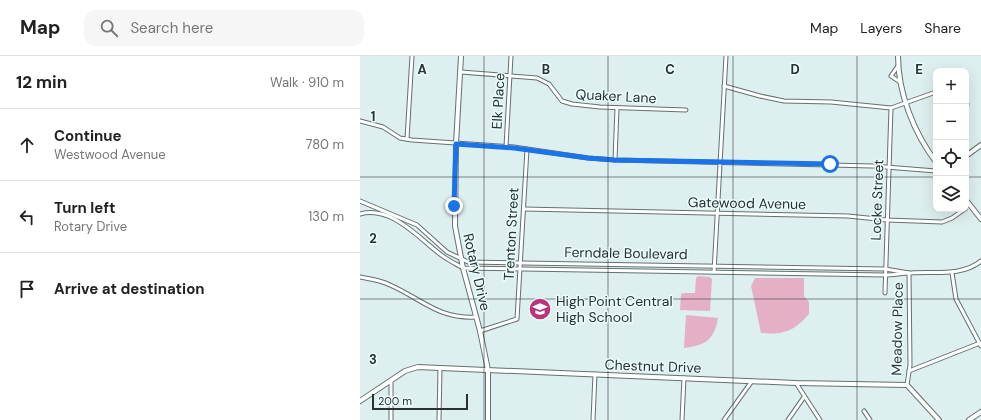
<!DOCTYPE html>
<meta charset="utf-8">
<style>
body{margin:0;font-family:"DM Sans",sans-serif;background:#f6f6f6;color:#222}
.controls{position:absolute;right:12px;top:12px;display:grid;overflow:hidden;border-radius:8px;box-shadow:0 4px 16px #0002}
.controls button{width:36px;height:36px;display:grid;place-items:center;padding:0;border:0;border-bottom:1px solid #e0e0e0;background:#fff;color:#222;font:20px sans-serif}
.scale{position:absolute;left:12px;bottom:10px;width:96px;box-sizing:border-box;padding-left:4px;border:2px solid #2a3131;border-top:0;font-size:11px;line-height:14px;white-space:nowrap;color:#2a3131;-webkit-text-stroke:3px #eafcfc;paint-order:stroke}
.stop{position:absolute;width:12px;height:12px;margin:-9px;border:3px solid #1a73e8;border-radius:50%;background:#fff}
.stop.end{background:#1a73e8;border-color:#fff;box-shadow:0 1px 4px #0008}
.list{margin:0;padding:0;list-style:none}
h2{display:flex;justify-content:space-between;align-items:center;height:52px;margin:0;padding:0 16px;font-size:17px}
h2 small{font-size:13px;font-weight:400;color:#767676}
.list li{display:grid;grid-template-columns:26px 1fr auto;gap:12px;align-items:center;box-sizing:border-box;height:72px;padding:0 16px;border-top:1px solid #e0e0e0}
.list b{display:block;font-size:15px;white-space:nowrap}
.list p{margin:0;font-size:13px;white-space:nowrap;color:#767676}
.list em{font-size:13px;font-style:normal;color:#767676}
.icon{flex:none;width:22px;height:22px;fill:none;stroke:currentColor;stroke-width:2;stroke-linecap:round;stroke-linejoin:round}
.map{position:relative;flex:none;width:621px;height:364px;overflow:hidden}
header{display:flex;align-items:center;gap:24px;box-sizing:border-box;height:56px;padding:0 20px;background:#fff;border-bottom:1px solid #e0e0e0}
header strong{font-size:19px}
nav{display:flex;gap:22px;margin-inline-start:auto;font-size:14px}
.search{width:280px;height:36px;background:#f6f6f6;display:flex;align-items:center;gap:10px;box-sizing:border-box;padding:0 14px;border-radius:12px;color:#767676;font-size:15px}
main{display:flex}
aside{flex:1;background:#fff}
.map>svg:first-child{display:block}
.green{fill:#e5b0c6}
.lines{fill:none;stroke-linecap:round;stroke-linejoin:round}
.street-casing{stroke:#627171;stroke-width:5}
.secondary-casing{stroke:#627171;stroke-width:6}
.street{stroke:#fff;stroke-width:3}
.secondary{stroke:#fff;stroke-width:4}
.route{stroke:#1a73e8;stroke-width:5}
.grid{fill:none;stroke:#2a3131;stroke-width:1;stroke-opacity:0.55}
.labels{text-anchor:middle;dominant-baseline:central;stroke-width:3;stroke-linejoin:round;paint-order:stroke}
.street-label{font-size:14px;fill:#2a3131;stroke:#eafcfc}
.poi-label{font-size:14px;fill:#2a3131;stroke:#eafcfc;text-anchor:start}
.grid-label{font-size:13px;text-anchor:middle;font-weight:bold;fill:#2a3131;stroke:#eafcfc;stroke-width:3;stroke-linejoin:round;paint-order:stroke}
</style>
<header>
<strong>Map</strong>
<div class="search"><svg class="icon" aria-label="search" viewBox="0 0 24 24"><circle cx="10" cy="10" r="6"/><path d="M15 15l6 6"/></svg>Search here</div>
<nav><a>Map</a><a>Layers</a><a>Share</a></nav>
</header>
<main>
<aside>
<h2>12 min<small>Walk · 910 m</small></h2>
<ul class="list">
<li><svg class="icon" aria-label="ahead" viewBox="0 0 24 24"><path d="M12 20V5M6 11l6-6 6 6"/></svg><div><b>Continue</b><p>Westwood Avenue</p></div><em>780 m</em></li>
<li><svg class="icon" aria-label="left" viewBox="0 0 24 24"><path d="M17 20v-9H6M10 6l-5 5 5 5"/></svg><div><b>Turn left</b><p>Rotary Drive</p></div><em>130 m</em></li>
<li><svg class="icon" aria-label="arrive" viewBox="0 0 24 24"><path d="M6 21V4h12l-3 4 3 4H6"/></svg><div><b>Arrive at destination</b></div></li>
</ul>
</aside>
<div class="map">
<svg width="621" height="364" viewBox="0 0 621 364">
<rect width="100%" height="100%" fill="#ddefee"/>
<g class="green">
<path d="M338,220L350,221L352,223L350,255L320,254L321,238L323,237H335L336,222Z"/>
<path d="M395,222H444V240L449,246V258C434,275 424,279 401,277L391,230Z"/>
<path d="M326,259L358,262C354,284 346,289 324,292Z"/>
</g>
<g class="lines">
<g class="street-casing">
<g id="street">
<path d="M538,10L531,20L540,26"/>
<path d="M101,16L177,22L189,28L202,45L212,48L240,51L326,54"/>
<path d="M364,30L400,40L424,45L471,46L531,52L576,36"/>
<path d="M606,46L607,48"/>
<path d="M0,65L23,71L40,82L52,84L154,91L228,102L255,104L513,110L576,115"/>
<path d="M47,83L52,0"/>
<path d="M146,91L151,0"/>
<path d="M255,104L257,52"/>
<path d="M0,145L57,169L87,196L108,206L525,213L549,217"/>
<path d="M164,153L488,160L527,164L582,166L592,162L605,153"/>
<path d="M0,158C33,149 61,185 84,201C90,205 96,208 103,212L525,219C534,219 542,217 551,217C574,215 601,221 621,205"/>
<path d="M354,216L366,0"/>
<path d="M592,217L596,243L621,290"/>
<path d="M0,221C10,223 21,224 30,229C62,243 78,263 116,261"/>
<path d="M525,237L531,52"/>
<path d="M120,275L157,263L167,93"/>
<path d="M549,315L620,287"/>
<path d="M436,327L460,364"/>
<path d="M547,329L550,309L549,217"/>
<path d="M504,355L510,364"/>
<path d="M31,364V326"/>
<path d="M79,364L80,312"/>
<path d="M233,364L235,318"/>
<path d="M322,364L324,322"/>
<path d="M364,364L392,325"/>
<path d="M428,364L444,341"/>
</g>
</g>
<g class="secondary-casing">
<g id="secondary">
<path d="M101,0L96,88L95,170L103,212L120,275L128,314V364"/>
<path d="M538,0C538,37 554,77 576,106"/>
<path d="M606,100L621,89"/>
<path d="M606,144L621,163"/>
<path d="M0,345L45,315L58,311L80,312L436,327L547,329L579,364"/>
<path d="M609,364L621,356"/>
</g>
</g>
<use href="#street" class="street"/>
<use href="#secondary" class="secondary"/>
</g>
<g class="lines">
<path class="route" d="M94,150L96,88L154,92L228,102L255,104L470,108"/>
</g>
<path class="grid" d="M124,0V364M248,0V364M373,0V364M497,0V364M0,121H576M606,121H621M0,243H621"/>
<defs>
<g id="school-disc" transform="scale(1.15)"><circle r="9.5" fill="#b9357b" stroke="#eafcfc"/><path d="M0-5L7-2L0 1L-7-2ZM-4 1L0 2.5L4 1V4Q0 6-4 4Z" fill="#fff"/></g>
</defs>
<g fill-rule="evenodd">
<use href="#school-disc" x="180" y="253"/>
</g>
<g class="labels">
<g class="street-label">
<text transform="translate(256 40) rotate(3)">Quaker Lane</text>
<text transform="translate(138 45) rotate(-87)">Elk Place</text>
<text transform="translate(517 144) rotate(-88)">Locke Street</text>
<text transform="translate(387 147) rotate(1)">Gatewood Avenue</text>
<text transform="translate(151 178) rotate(-87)">Trenton Street</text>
<text transform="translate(266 197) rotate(1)">Ferndale Boulevard</text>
<text transform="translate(117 216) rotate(77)">Rotary Drive</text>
<text transform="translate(537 273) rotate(-89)">Meadow Place</text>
<text transform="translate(293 310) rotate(2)">Chestnut Drive</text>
</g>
<g class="poi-label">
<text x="196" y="245">High Point Central<tspan x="196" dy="16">High School</tspan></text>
</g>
</g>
<g class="grid-label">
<text x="62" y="18">A</text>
<text x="186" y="18">B</text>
<text x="310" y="18">C</text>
<text x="435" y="18">D</text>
<text x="559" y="18">E</text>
<text x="13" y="65">1</text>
<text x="13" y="187">2</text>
<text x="13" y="308">3</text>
</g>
</svg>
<div class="controls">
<button>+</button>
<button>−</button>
<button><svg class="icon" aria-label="locate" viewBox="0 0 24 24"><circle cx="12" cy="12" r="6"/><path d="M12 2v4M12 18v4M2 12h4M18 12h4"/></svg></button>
<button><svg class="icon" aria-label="layers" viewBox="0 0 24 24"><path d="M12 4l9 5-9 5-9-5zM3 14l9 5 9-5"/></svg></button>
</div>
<div class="scale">200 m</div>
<div class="stop" style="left:470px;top:108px"></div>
<div class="stop end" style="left:94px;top:150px"></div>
</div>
</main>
